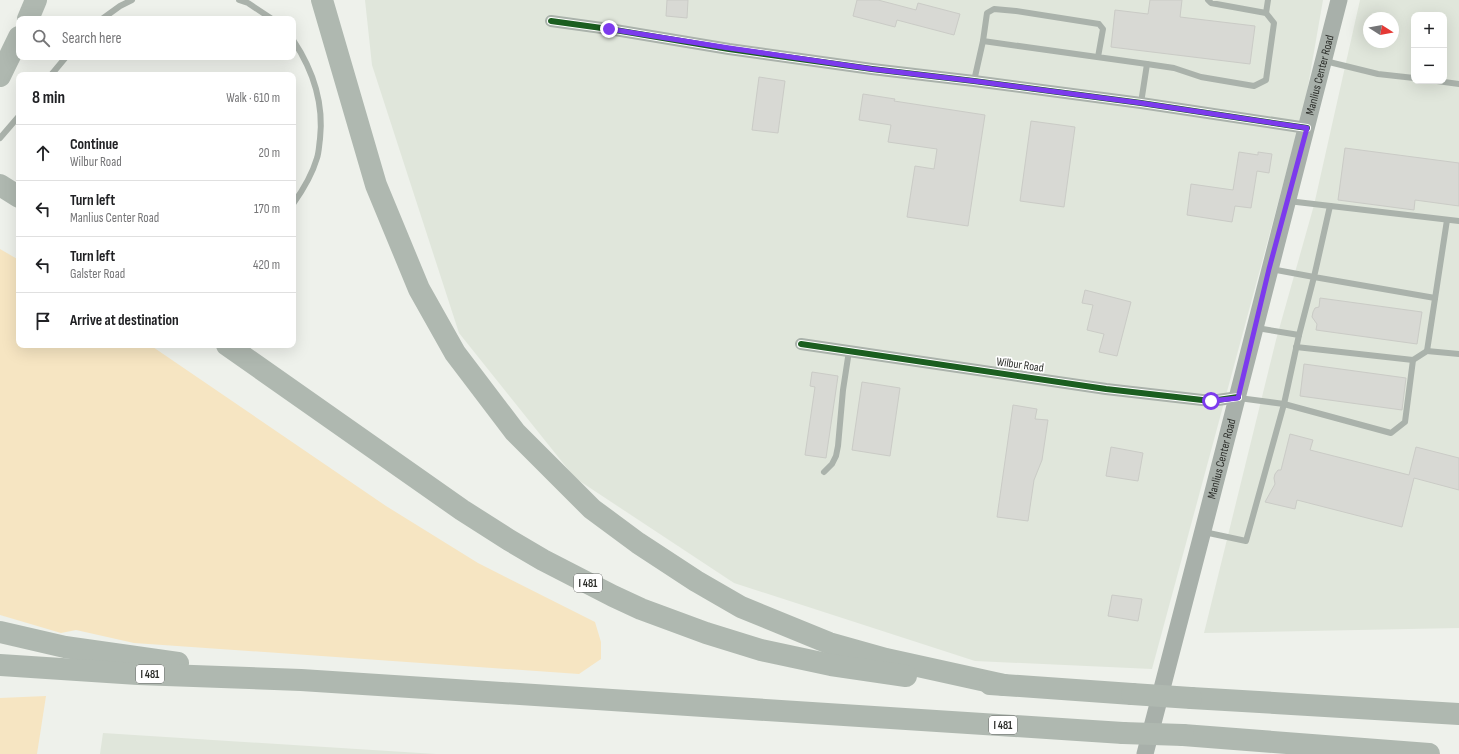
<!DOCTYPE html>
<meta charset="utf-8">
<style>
body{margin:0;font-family:"Sofia Sans Condensed",sans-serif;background:#f2f2f2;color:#202124}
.controls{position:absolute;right:12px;top:12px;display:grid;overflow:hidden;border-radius:8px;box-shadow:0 4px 16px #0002}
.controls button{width:36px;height:36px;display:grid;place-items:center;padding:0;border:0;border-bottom:1px solid #e0e0e0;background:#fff;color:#202124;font:20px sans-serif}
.compass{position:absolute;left:1363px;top:12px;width:36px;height:36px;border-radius:50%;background:#fff;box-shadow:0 4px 16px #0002;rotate:101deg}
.stop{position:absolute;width:12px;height:12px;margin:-9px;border:3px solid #7c3aed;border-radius:50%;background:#fff}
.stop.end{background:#7c3aed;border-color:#fff;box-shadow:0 1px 4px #0008}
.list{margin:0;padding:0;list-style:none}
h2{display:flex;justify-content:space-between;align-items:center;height:52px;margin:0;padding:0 16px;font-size:17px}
h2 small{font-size:13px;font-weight:400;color:#757577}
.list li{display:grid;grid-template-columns:26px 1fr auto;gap:12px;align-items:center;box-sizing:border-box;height:56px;padding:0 16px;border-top:1px solid #e0e0e0}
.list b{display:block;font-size:15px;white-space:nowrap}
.list p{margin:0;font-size:13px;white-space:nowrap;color:#757577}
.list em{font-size:13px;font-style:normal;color:#757577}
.icon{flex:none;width:22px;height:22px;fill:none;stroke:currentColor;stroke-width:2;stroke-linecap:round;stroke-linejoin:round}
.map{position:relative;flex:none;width:1459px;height:754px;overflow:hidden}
.search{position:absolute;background:#fff;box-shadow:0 4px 16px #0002;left:16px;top:16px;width:280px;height:44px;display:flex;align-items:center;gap:10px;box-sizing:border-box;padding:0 14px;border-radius:8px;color:#757577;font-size:15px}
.panel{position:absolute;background:#fff;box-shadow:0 4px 16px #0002;left:16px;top:72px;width:280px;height:276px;border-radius:8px}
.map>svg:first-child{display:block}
.built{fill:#e0e6db;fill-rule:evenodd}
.green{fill:#f6e5c2}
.building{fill:#d8d9d4;stroke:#cacbc6}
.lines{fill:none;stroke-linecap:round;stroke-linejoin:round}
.lane{stroke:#aab2ab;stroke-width:6}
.street{stroke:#aab2ab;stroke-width:12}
.secondary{stroke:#a8b0aa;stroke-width:17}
.highway{stroke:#afb8b0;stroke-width:22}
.highway-bridge{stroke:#afb8b0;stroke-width:22}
.cycleway-casing{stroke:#fff;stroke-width:8}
.cycleway{stroke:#1b5e20;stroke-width:6}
.route{stroke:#7c3aed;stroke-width:5}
.labels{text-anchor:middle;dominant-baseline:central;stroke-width:3.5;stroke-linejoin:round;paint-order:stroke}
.shield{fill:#fff;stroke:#6b6d6a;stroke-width:1}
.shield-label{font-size:11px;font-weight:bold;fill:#2c2e2a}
.street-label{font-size:12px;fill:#2c2e2a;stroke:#fff}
</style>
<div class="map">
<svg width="1459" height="754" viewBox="0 0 1459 754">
<rect width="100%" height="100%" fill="#eef1eb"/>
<g class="built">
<path d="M365,0H1323L1305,103L1152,669L975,661L734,583L575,478L459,333L372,65Z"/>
<path d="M1360,0H1459V628L1204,633L1276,340L1314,205ZM1414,15H1444V81H1414ZM1369,18H1393V42H1369Z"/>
<path d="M103,733L436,754H100Z"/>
</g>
<g class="green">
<path d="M0,249L19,260V345H150L386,506L478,563L595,622L601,642V659L579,674L134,643L76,630L61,633L0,615Z"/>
<path d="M46,696L37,754H0V698Z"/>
</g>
<g class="building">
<path d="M667,0H688L687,18L666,16Z"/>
<path d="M857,0H878L916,10L918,3L960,14L954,35L897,20L895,27L853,16Z"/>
<path d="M1150,0H1182L1180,17L1255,26L1250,64L1111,47L1115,10L1148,14Z"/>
<path d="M759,77L785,81L778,133L752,130Z"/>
<path d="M863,94L895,99L894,101L985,115L968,226L907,217L915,166L934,169L937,149L888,142L891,125L859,120Z"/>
<path d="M1031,121L1075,127L1064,207L1020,201Z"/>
<path d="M1345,148L1459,163V206L1415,200L1414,210L1338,200Z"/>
<path d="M1239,152L1258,155V152L1272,154L1269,173L1257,171L1251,208L1235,206L1232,222L1187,215L1191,184L1233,190Z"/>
<path d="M1085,290L1131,302L1117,356L1099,352L1104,334L1087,330L1093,305L1082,303Z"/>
<path d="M1320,298L1422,312L1417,344L1316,330L1317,324L1312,317L1313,312L1315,308L1319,307Z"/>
<path d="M1304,364L1406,378L1402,410L1300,396Z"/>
<path d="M812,372L838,376L826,458L805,455L815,387L810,386Z"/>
<path d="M862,382L900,388L890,456L852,450Z"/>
<path d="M1013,405L1037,409L1035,419L1048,420L1042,460L1034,480L1028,521L997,517Z"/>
<path d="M1290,434L1313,440L1310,450L1409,475L1416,447L1459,458V490L1414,478L1402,527L1297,500L1295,509L1265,502L1275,484L1274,478L1275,474L1278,470H1281Z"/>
<path d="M1111,447L1143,453L1138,481L1106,476Z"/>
<path d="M1112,595L1142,599L1138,621L1108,616Z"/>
</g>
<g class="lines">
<g class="lane">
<path d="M239,0L248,3L272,19"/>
<path d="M1266,13L1268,0"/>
<path d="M102,19L120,6L132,0"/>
<path d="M293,40C313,70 324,103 320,139C319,145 319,152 317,158C312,175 303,190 293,204"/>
<path d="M1098,57L1103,29L1099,24L1016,11L994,9L987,13L983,41L1147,64"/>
<path d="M1325,61L1378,74L1414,78"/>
<path d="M51,75L66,57"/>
<path d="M974,81L983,41"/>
<path d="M1437,81L1459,84"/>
<path d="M1141,103L1147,64L1174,68L1201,77L1254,86L1266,80L1274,23L1266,13L1211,3L1208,0"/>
<path d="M0,138L19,116"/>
<path d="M1288,201L1459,221"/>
<path d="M1330,206L1314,277L1435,298"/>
<path d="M1257,328L1299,335"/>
<path d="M1296,347L1413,360L1427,351L1447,220"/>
<path d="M1427,351L1459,354"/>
<path d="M1239,398L1284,404L1391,433L1405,422L1413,360"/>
<path d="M824,472L832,464L836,456L838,446L843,390L849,351"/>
<path d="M1204,532L1246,541L1284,404L1299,335L1314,277L1271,269"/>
</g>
<g class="street">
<path d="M551,21L609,29L729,49L872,69L974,81L1141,103L1307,128"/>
<path d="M801,344L1106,389L1211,401L1238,397"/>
</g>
<path class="secondary" id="s1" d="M1145,754C1211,503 1274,251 1339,0"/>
<g class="highway">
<path d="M322,0L376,185L419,289L455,353L515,432L592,509L638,543L696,581L741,607L829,643L886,659L1004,685"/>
<path d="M28,19L36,0"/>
<path d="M0,76L19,37"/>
<path d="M0,185L19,197"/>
<path d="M227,345L462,510L509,540L543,560L613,596L641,609L706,633L761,650L831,665L906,676"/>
<path d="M0,632L65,647L178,663"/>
<path d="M0,665L138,674L301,680L1123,733"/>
<path d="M990,684L1132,694"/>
<path d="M1191,698L1459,714"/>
<path d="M1183,735L1429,754"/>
</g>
<g class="highway-bridge">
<path d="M1132,694L1191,698"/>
<path d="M1123,733L1183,735"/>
</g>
<g class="cycleway-casing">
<g id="cycleway">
<path d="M551,21L609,29L729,49L872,69L974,81L1141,103L1307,128"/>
<path d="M801,344L1106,389L1211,401L1238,397"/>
</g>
</g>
<use href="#cycleway" class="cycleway"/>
</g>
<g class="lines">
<path class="route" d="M609,29L729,48L872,69L974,81L1141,103L1307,128L1269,269L1238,398L1211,401"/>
</g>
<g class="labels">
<g class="shield">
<rect x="574" y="574" width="28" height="18" rx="3"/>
<rect x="136" y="665" width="28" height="18" rx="3"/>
<rect x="989" y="716" width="28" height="18" rx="3"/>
</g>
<g class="shield-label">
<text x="588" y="583">I 481</text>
<text x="150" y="674">I 481</text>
<text x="1003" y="725">I 481</text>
</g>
<g class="street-label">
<text stroke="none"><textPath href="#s1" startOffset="701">Manlius Center Road</textPath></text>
<text transform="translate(1020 365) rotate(8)">Wilbur Road</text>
<text stroke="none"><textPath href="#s1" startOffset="305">Manlius Center Road</textPath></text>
</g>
</g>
</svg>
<div class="controls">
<button>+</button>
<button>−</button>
</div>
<svg class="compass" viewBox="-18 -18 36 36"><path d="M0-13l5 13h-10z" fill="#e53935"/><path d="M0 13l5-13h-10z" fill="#757577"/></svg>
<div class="stop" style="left:1211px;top:401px"></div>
<div class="stop end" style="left:609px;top:29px"></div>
<div class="search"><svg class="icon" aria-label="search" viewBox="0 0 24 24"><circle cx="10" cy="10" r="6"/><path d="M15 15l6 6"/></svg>Search here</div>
<section class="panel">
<h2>8 min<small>Walk · 610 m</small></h2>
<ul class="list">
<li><svg class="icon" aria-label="ahead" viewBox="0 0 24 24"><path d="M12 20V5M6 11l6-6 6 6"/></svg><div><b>Continue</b><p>Wilbur Road</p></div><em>20 m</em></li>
<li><svg class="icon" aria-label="left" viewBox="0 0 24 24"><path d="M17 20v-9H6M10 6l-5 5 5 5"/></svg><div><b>Turn left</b><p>Manlius Center Road</p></div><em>170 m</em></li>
<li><svg class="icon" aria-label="left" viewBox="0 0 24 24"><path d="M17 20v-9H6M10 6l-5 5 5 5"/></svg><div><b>Turn left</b><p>Galster Road</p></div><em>420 m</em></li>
<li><svg class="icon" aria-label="arrive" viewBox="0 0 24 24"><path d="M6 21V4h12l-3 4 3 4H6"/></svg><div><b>Arrive at destination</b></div></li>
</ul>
</section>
</div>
